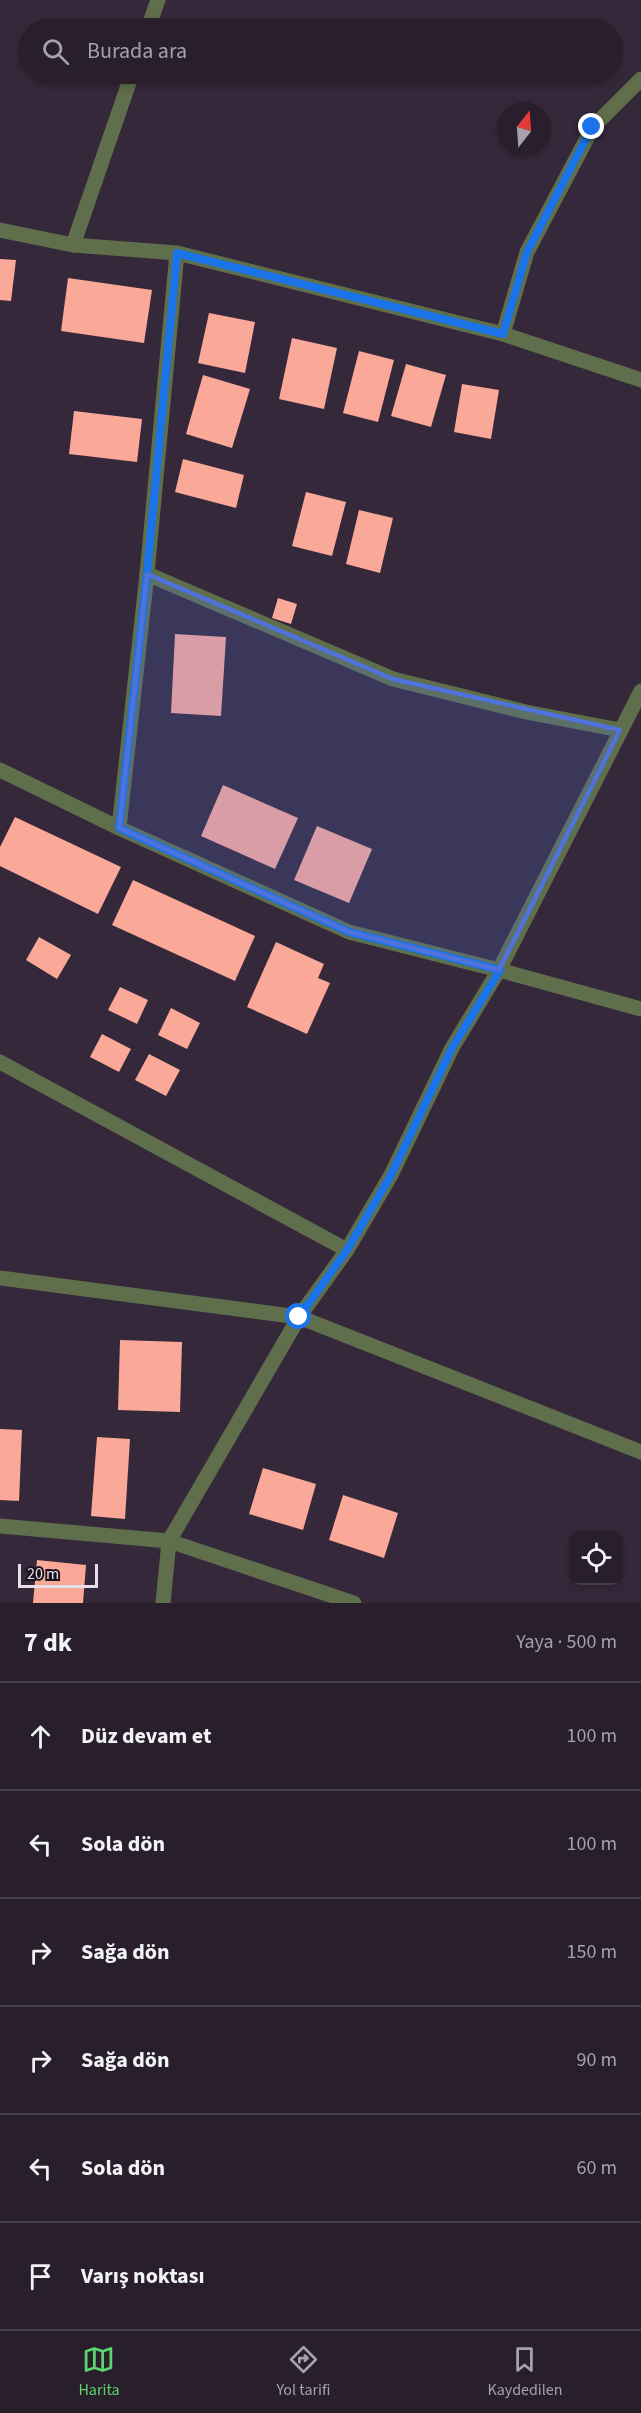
<!DOCTYPE html>
<html lang="tr">
<meta charset="utf-8">
<style>
body{margin:0;font-family:"Source Sans 3",sans-serif;background:#302734;color:#f1f3f6}
.controls{position:absolute;right:18px;bottom:18px;display:grid;overflow:hidden;border-radius:12px;box-shadow:0 3px 9px #0003}
.controls button{width:54px;height:54px;display:grid;place-items:center;padding:0;border:0;border-bottom:2px solid #443c48;background:#281e2c;color:#f1f3f6;font:30px sans-serif}
.compass{position:absolute;left:497px;top:102px;width:54px;height:54px;border-radius:50%;background:#281e2c;box-shadow:0 3px 9px #0003;rotate:17deg}
.scale{position:absolute;left:18px;bottom:15px;width:80px;box-sizing:border-box;padding-left:6px;border:3px solid #e6deea;border-top:0;font-size:16px;line-height:21px;white-space:nowrap;color:#e6deea;-webkit-text-stroke:4px #19141c;paint-order:stroke}
.stop{position:absolute;width:18px;height:18px;margin:-14px;border:4px solid #1a73e8;border-radius:50%;background:#fff}
.stop.end{background:#1a73e8;border-color:#fff;box-shadow:0 2px 6px #0008}
.list{margin:0;padding:0;list-style:none}
h2{display:flex;justify-content:space-between;align-items:center;height:78px;margin:0;padding:0 24px;font-size:26px}
h2 small{font-size:20px;font-weight:400;color:#a5a2a9}
.list li{display:grid;grid-template-columns:39px 1fr auto;gap:18px;align-items:center;box-sizing:border-box;height:108px;padding:0 24px;border-top:2px solid #443c48}
.list b{display:block;font-size:22px;white-space:nowrap}
.list em{font-size:20px;font-style:normal;color:#a5a2a9}
.icon{flex:none;width:33px;height:33px;fill:none;stroke:currentColor;stroke-width:2;stroke-linecap:round;stroke-linejoin:round}
.map{position:relative;flex:none;width:641px;height:1603px;overflow:hidden}
.search{position:absolute;background:#281e2c;box-shadow:0 3px 9px #0003;left:18px;right:18px;top:18px;height:66px;display:flex;align-items:center;gap:15px;box-sizing:border-box;padding:0 21px;border-radius:33px;color:#a5a2a9;font-size:22px}
.sheet{height:726px;background:#281e2c}
nav{display:flex;justify-content:space-around;align-items:center;box-sizing:border-box;height:84px;border-top:2px solid #443c48;background:#281e2c;font-size:16px;color:#a5a2a9}
nav a{display:grid;justify-items:center;gap:3px}
nav .on{color:#5cd56d}
.map>svg:first-child{display:block}
.building{fill:#faa898}
.lines{fill:none;stroke-linecap:round;stroke-linejoin:round}
.minor{stroke:#606f4b;stroke-width:15}
.route{stroke:#1a73e8;stroke-width:8}
.marked{fill:#4f72dc;fill-opacity:0.2;stroke:#4f72dc;stroke-width:4.5;stroke-linejoin:round}
</style>
<div class="map">
<svg width="641" height="1603" viewBox="0 0 641 1603">
<rect width="100%" height="100%" fill="#35283b"/>
<g class="building">
<path d="M0,259L16,260L11,301L0,300Z"/>
<path d="M68,278L152,290L144,343L61,331Z"/>
<path d="M209,313L255,322L245,373L198,363Z"/>
<path d="M292,338L337,348L324,409L279,399Z"/>
<path d="M359,351L394,360L378,422L343,413Z"/>
<path d="M406,364L446,375L431,427L391,416Z"/>
<path d="M203,375L250,389L232,448L186,434Z"/>
<path d="M462,384L499,390L491,439L454,432Z"/>
<path d="M74,411L142,419L137,462L69,454Z"/>
<path d="M183,459L244,475L236,508L175,492Z"/>
<path d="M306,492L346,502L332,556L292,546Z"/>
<path d="M359,510L393,518L380,573L346,564Z"/>
<path d="M278,598L297,604L291,624L272,618Z"/>
<path d="M175,634L226,637L221,716L171,713Z"/>
<path d="M223,785L298,818L275,869L201,836Z"/>
<path d="M15,817L121,867L98,914L0,866V847Z"/>
<path d="M317,826L372,849L349,903L294,880Z"/>
<path d="M133,880L255,936L235,981L112,925Z"/>
<path d="M39,937L71,955L57,979L26,960Z"/>
<path d="M276,942L324,964L318,978L330,983L307,1034L247,1007Z"/>
<path d="M120,987L148,1000L137,1024L108,1010Z"/>
<path d="M171,1008L200,1023L187,1049L158,1035Z"/>
<path d="M102,1034L131,1049L119,1072L90,1057Z"/>
<path d="M149,1054L180,1070L166,1096L135,1080Z"/>
<path d="M120,1340L182,1342L180,1412L118,1410Z"/>
<path d="M0,1429L22,1430L19,1501L0,1500Z"/>
<path d="M97,1437L130,1439L125,1519L91,1516Z"/>
<path d="M263,1468L316,1484L303,1530L249,1514Z"/>
<path d="M343,1495L398,1513L384,1558L329,1540Z"/>
<path d="M37,1560L86,1565L83,1603H33Z"/>
</g>
<g class="lines">
<g class="minor">
<path d="M148,28L158,0"/>
<path d="M0,230L73,245L177,253L503,334L641,380"/>
<path d="M73,245L132,74"/>
<path d="M503,334L527,252L593,127L641,79"/>
<path d="M147,574L393,679L526,712L620,730"/>
<path d="M0,770L119,828L349,932L499,970L641,1009"/>
<path d="M119,828L147,574L177,253"/>
<path d="M0,1062L347,1250"/>
<path d="M0,1278L299,1317L641,1452"/>
<path d="M0,1526L169,1541L354,1603"/>
<path d="M163,1603L169,1541L299,1317L347,1250L391,1175L452,1048L499,970L641,691"/>
</g>
</g>
<g class="lines">
<path class="route" d="M299,1317L347,1250L391,1175L452,1048L500,970L349,932L119,828L147,574L177,253L503,334L527,252L592,127"/>
</g>
<path class="marked" d="M147,574L393,679L620,730L499,970L349,932L119,828Z"/>
</svg>
<div class="controls">
<button><svg class="icon" aria-label="locate" viewBox="0 0 24 24"><circle cx="12" cy="12" r="6"/><path d="M12 2v4M12 18v4M2 12h4M18 12h4"/></svg></button>
</div>
<svg class="compass" viewBox="-18 -18 36 36"><path d="M0-13l5 13h-10z" fill="#e53935"/><path d="M0 13l5-13h-10z" fill="#a5a2a9"/></svg>
<div class="scale">20 m</div>
<div class="stop" style="left:299px;top:1317px"></div>
<div class="stop end" style="left:592px;top:127px"></div>
<div class="search"><svg class="icon" aria-label="search" viewBox="0 0 24 24"><circle cx="10" cy="10" r="6"/><path d="M15 15l6 6"/></svg>Burada ara</div>
</div>
<section class="sheet">
<h2>7 dk<small>Yaya · 500 m</small></h2>
<ul class="list">
<li><svg class="icon" aria-label="ahead" viewBox="0 0 24 24"><path d="M12 20V5M6 11l6-6 6 6"/></svg><div><b>Düz devam et</b></div><em>100 m</em></li>
<li><svg class="icon" aria-label="left" viewBox="0 0 24 24"><path d="M17 20v-9H6M10 6l-5 5 5 5"/></svg><div><b>Sola dön</b></div><em>100 m</em></li>
<li><svg class="icon" aria-label="right" viewBox="0 0 24 24"><path d="M7 20v-9h11M14 6l5 5-5 5"/></svg><div><b>Sağa dön</b></div><em>150 m</em></li>
<li><svg class="icon" aria-label="right" viewBox="0 0 24 24"><path d="M7 20v-9h11M14 6l5 5-5 5"/></svg><div><b>Sağa dön</b></div><em>90 m</em></li>
<li><svg class="icon" aria-label="left" viewBox="0 0 24 24"><path d="M17 20v-9H6M10 6l-5 5 5 5"/></svg><div><b>Sola dön</b></div><em>60 m</em></li>
<li><svg class="icon" aria-label="arrive" viewBox="0 0 24 24"><path d="M6 21V4h12l-3 4 3 4H6"/></svg><div><b>Varış noktası</b></div></li>
</ul>
</section>
<nav>
<a class="on"><svg class="icon" aria-label="map" viewBox="0 0 24 24"><path d="M3 6l6-2 6 2 6-2v14l-6 2-6-2-6 2zM9 4v14M15 6v14"/></svg>Harita</a>
<a><svg class="icon" aria-label="directions" viewBox="0 0 24 24"><path d="M12 3l9 9-9 9-9-9zM9 14v-3h6M13 9l2 2-2 2"/></svg>Yol tarifi</a>
<a><svg class="icon" aria-label="saved" viewBox="0 0 24 24"><path d="M7 4h10v16l-5-4-5 4z"/></svg>Kaydedilen</a>
</nav>
